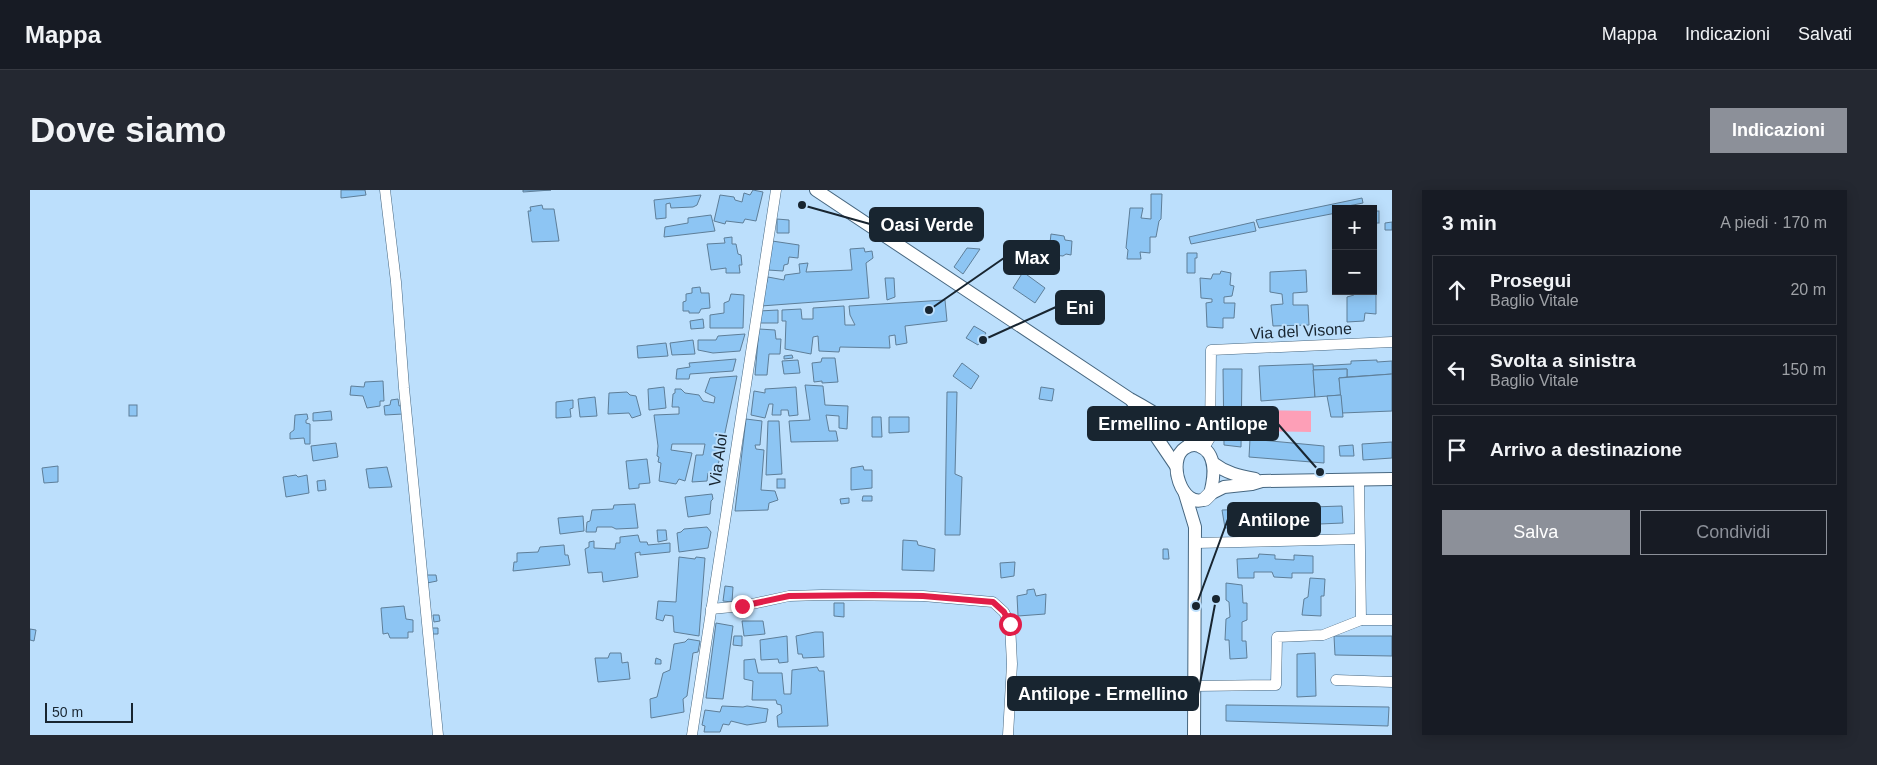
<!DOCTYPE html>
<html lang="it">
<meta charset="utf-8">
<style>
body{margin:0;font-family:Arial,sans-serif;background:#242831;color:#f1f3f6}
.controls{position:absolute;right:15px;top:15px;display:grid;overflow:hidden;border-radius:0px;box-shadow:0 2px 12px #0003}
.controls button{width:45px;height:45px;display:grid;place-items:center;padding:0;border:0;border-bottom:1px solid #363941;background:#171b24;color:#f1f3f6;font:25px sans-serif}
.scale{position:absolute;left:15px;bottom:12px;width:88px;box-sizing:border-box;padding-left:5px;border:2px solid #182530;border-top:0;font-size:14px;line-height:18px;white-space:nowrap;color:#182530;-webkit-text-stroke:4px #bcdffc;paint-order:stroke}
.stop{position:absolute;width:15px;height:15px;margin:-11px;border:4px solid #e11d48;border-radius:50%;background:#fff}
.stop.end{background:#e11d48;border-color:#fff;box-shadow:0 1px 5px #0008}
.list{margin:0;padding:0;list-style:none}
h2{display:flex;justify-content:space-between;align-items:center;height:65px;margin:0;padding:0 20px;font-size:21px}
h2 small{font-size:16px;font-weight:400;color:#9ea1a6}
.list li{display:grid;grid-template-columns:32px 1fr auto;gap:15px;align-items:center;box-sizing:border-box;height:70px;margin:0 10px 10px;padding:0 10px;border:1px solid #363941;border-radius:0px}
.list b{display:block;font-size:19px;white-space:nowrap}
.list p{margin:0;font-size:16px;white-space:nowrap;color:#9ea1a6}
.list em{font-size:16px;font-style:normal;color:#9ea1a6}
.actions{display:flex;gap:10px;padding:15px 20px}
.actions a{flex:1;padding:11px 0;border:1px solid #8c9099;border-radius:0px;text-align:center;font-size:18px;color:#8c9099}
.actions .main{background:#8c9099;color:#fff}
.icon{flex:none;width:28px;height:28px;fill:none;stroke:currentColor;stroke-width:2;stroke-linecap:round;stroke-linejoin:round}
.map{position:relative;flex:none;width:1362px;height:545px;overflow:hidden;border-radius:0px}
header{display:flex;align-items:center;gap:30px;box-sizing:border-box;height:70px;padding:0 25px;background:#171b24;border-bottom:1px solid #363941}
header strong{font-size:24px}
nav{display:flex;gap:28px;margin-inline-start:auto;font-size:18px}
.intro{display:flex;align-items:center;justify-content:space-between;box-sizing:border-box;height:120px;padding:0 30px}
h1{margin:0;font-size:35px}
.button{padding:12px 22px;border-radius:0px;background:#8c9099;color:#fff;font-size:18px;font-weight:700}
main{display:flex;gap:30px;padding:0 30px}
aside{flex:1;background:#171b24;border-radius:0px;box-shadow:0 2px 12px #0003}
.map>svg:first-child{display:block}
.green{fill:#fd9fb7}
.building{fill:#8dc5f3;stroke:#5e7e98}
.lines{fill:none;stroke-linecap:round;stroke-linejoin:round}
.minor-casing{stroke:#476780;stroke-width:11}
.tertiary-casing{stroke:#476780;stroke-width:14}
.secondary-casing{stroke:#476780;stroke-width:15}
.minor{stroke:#fff;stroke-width:10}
.tertiary{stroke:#fff;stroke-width:12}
.secondary{stroke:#fff;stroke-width:14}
.route{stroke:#e11d48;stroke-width:6}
.labels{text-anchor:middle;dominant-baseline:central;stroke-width:4;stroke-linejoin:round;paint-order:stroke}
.street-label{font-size:16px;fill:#182530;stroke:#bcdffc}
.leader{fill:none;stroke:#182530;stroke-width:2}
.callout-dot{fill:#182530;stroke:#bcdffc;stroke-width:2}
.callout{fill:#182530;stroke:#182530;stroke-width:2}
.callout-label{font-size:18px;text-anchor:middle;font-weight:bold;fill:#fff}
</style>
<header>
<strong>Mappa</strong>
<nav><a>Mappa</a><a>Indicazioni</a><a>Salvati</a></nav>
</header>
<div class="intro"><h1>Dove siamo</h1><a class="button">Indicazioni</a></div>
<main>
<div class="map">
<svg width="1362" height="545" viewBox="0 0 1362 545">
<rect width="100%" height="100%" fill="#bcdffc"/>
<path class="green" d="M1234,220L1281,221V242L1234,241Z"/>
<g class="building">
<path d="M311,0H335L336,5L311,8Z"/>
<path d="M493,0H521L493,2Z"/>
<path d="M723,0L733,2L726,31L715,29L713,33L696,31L695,34L684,31L690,5L704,7L705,10L712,12L714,3L720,5Z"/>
<path d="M1121,4H1132L1131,29L1129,31L1126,47H1120V63L1110,62L1111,69H1097L1098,60L1096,58L1100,18H1113L1111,28L1121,29Z"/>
<path d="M671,5L667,15L663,17L641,18L640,13L636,14V28L626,29L624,10Z"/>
<path d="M1332,8L1333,13L1318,16V19H1306V23L1229,38L1226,30Z"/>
<path d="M512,15L513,19H524L529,51L502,52L498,21H501L500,17Z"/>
<rect x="1343" y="21" width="6" height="12"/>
<path d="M681,25L685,41L634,47L635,37L658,33V28Z"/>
<path d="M747,29L759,30V43H747Z"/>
<path d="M1224,32L1226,41L1161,54L1159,47Z"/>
<path d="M1362,32V40H1355V33Z"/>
<path d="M1021,44L1034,46L1035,50L1042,51L1041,65L1036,64L1033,66L1023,65L1024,54L1020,53Z"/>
<path d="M702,47V54H706L708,64L711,65L712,75H709L710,83H696V78L681,80L677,54L695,53L694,48Z"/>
<path d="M742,51L769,55L768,68L759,67L758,74L754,75L753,81L738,80Z"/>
<path d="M834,58L835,62L842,61L843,68L836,73L839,108L731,116L738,87L754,90L755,85L770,83L769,74L778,73L776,82L822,80L820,59Z"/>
<path d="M937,58L950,59L933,84L924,77Z"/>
<path d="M1157,63H1167V68H1165V83H1157Z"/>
<path d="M1276,80L1277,102L1263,103V115H1278L1279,135L1243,136L1241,115L1253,114L1252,104L1240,102V82Z"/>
<path d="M1191,81L1201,83L1200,95L1204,96L1202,106L1194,107V113H1205L1204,128H1193V138L1177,137L1176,113L1182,112V109L1171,108L1170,88L1181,89L1183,84H1190Z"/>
<path d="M993,82L1015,98L1005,113L983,98Z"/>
<path d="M855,88H864L865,107L857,110Z"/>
<path d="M670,97L671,103H679L680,118L671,119L669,123H659V121H653V112L656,111V104L662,103V98Z"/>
<path d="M1323,101H1334V104L1346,103V124L1335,123L1334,131L1317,132V107L1324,105Z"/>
<path d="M701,104L714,105L713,138H680V125L694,123V113L699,111Z"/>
<path d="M915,110L917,131L875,136L877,153L866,155L865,145L859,146L860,158L810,157L809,162L789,161L788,146L783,147L781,164L755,159L756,131H752V120L771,119L772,129H783V118L814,116L815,135H825L820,125L819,116Z"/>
<path d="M748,120V133H727L729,121Z"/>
<path d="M673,129L674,138L661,139L660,131Z"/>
<path d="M944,136L956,143L948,155L936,148Z"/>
<path d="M729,139L745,140L746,149H751L750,164H739L737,185H725Z"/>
<path d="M715,144L710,161L683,163L668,160V150H686L688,146Z"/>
<path d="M663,150L665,164L642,165L640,153Z"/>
<path d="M636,153L638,166L608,168L607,156Z"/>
<path d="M762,165L763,168L754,169V166Z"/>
<path d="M792,168H805L808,192L792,193V191L784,192L782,173L791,172Z"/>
<path d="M706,169L703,181L660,184L659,189H646L647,179L660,177L659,173Z"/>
<path d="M768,170L770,183L754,184L752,171Z"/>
<path d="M1347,170V172L1362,171V184L1317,187V179L1283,180V176L1321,174V171Z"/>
<path d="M932,173L949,186L941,199L923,186Z"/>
<path d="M1283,174L1285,207L1231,211L1229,176Z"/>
<path d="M1193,179H1212L1211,257L1194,255Z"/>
<path d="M1317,179V187L1309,188L1311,205L1285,207L1283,180Z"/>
<path d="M1362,184V221L1312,223L1309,188Z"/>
<path d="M707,186L686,285L678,283L677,291L662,292L666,265H673L675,254H642L641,260L662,263L655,291L649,289L646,294L629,291L631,273L628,272L629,267L627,266L628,256L624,225L649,224V217H642L643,204L645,203V199H651L655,203L669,205L673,211L684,213L685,207L675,202L680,188Z"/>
<path d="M353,191L354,211H350V216L337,218L333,206L320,205L321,196L334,197L335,192Z"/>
<path d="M775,195L793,196L795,215L818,216L817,239L809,238V226L796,225L799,241H806L808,251L761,252L759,231L780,230Z"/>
<path d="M634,197L636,218L619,220L618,199Z"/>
<path d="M766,197L768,225L759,226L758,220H751V225H742L743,214H739L735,228L721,225L724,201L735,203V199Z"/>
<path d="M1011,197L1024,199L1022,211L1009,209Z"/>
<path d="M597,202L600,205L606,206L611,225L602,228L599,223L578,224L579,203Z"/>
<path d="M917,202H927L925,284L932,287L930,345H915Z"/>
<path d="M1311,205L1313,227H1301L1297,206Z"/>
<path d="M565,207L567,226L550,227L548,209Z"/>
<path d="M368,209L369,216L373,215V224L355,225L354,216L360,215L361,210Z"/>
<path d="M543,210V218L540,219L541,227L526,228V212Z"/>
<rect x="99" y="215" width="8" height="11"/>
<path d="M301,221L302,230L283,231V223Z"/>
<path d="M277,224L278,229L276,230V233L280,234V254H275L274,248L260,249V243L264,240L265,225Z"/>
<path d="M842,227H851L852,247H842Z"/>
<path d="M859,227H879V242L859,243Z"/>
<path d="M716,229L732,231L730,255H725L726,259L734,260L731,300L745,301L748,310L739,313L738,320L705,321Z"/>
<path d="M738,231H749L752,284L736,285Z"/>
<path d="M1220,249L1294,256V273L1219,267Z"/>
<path d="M1362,252V268L1333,270L1332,254Z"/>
<path d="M306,253L308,267L283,271L281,256Z"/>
<path d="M1323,255L1324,266H1310L1309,256Z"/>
<path d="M617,269L620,293L609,294V298L599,299L596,271Z"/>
<path d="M28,276V292L14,293L12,278Z"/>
<path d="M833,276L834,280H842V298L821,300V278Z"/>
<path d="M357,277L362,297L339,298L336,279Z"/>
<path d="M266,285L268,287L277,285L279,303L256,307L253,287Z"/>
<rect x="747" y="289" width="8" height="9"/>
<path d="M295,290L296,300L288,301L287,291Z"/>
<path d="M682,304L683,309L681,311L680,324L658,327L655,307Z"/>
<path d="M833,306H842V311H832Z"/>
<path d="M819,308V313L811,314L810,309Z"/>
<path d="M605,314L608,338L586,339L582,337H567L566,342H556L557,332L560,331L562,320L583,319L584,315Z"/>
<path d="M1312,316L1313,333L1195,338L1192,320Z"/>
<path d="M553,326L554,341L530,344L528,328Z"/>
<path d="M677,337L681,342L678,358L649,362L647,343L651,342L654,339Z"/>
<path d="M627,340H636L637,350L628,352Z"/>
<path d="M608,345L610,352H617L618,355L640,353V362L610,365V362L605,363L608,387L573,392L572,382L558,383L555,359L559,357V352L564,351V358L585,359L586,353H590V347Z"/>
<path d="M873,350L887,351L888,355L905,359L904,381L872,380Z"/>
<path d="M534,355L535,365H538L540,375L483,381L484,372H487V363L508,362L510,357Z"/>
<path d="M1133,359H1138L1139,369H1133Z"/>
<path d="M1229,364L1245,365V369L1264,370V365L1283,366V383H1262V388L1244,387L1242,382H1224V388H1208L1207,369L1228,368Z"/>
<path d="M649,367L665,369L666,367L675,368L669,446L644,442L643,426L635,425L633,431L626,429L628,411L646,412Z"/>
<path d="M985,372L984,386L971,388L970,373Z"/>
<path d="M397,385H406L407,391L397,393Z"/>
<path d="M1280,388L1295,389L1294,406H1291V426L1272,425L1274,409L1278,407Z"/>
<path d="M1196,393L1212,395L1213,413H1217V430L1212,432V451H1216L1217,468L1200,469L1199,450H1195L1196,429L1200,427L1199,412L1196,410Z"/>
<path d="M695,396L703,397L702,412L693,411Z"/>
<path d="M1004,399L1006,406L1016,404L1015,424L988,426L987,406L997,404V400Z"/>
<path d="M804,413H814V427L804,426Z"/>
<path d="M374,416L376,429L383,430V442H378V448H360L358,443L353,444L351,418Z"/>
<path d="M403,425H409L410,431L404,432Z"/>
<path d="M712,431H733L735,444L714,446Z"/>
<path d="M686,433L703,436L693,509L676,508Z"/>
<path d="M400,438H408V444H401Z"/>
<path d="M0,439L6,440L4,451L0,450Z"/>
<path d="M785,442H793L794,467L773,468L772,464H768L766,446Z"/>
<path d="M704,446H712V456L703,455Z"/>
<path d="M757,446L758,472L749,473L748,469L731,470L730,450Z"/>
<path d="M1304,446H1362V466L1305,465Z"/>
<path d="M658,449L670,451L668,462L663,463L657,506L653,509L654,522L621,528L620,509L627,507L633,483L640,480L644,454L655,452Z"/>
<path d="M580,463H591L592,473L598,472L600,489L568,492L565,468H578Z"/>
<path d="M1285,463L1286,506L1267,507V464Z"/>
<path d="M626,468L631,470V474H625Z"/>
<path d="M725,469L728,483H752L754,504H761L762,480L787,477L789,481H794L798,536L748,537L747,526L752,523L751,515L747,514L746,510H722L723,491L714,489V470Z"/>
<path d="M1196,515L1359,517L1358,536L1196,531Z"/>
<path d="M692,516L713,517L717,516L738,519L736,532L717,535L701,531L699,535L693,534L690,542H674L675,536L672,535L675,520L690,522Z"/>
</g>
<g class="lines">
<g class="minor-casing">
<g id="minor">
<path d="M355,0L366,92L374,198L408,545"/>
<path d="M1174,258L1180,248L1181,160L1362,152"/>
<path d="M1329,291L1331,430"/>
<path d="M1166,353L1329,349"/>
<path d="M681,419L713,416L759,406L792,405L893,406L963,412L974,422L980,434L982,474L978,545"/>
<path d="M1306,490L1362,492"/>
<path d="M1165,496L1246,495L1247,447L1293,445L1331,430H1362"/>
<path d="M662,545L746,0"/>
</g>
</g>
<g class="tertiary-casing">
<g id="tertiary">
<path d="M786,0L1100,209C1124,222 1147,236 1167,255"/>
<path d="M1102,211L1146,276"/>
<path d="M1183,273C1196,283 1209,286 1225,289"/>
<path d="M1155,304L1165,337L1164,545"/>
<path d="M1180,304L1194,297L1222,294L1232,291L1362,289"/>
<path d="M1175,309C1152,320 1136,270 1155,258C1160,255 1164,254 1169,256C1188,263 1184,289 1180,304"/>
</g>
</g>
<g class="secondary-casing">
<path id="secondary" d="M1175,309L1180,304"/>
</g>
<use href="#minor" class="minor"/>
<use href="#tertiary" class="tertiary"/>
<use href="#secondary" class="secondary"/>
</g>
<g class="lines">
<path class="route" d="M712,416L759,406L843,405L893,406L963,412L974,422L980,434"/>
</g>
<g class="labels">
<g class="street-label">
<text transform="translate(1271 141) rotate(-3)">Via del Visone</text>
<text transform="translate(688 270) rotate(-82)">Via Aloi</text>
</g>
</g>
<path class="leader" d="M772 15L840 34M899 120L974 68M953 150L1026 117M1290 282L1248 234M1166 416L1198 329M1186 409L1168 504"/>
<g class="callout-dot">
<circle cx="772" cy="15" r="5"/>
<circle cx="899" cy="120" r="5"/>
<circle cx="953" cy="150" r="5"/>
<circle cx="1290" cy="282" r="5"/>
<circle cx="1166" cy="416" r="5"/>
<circle cx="1186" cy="409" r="5"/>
</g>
<g class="callout">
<rect x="840" y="18" width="113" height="33" rx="5"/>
<rect x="974" y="51" width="55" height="33" rx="5"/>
<rect x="1026" y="101" width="48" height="33" rx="5"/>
<rect x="1058" y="217" width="190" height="33" rx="5"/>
<rect x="1198" y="313" width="92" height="33" rx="5"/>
<rect x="978" y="487" width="190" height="33" rx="5"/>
</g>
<g class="callout-label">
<text x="897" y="41">Oasi Verde</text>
<text x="1002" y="74">Max</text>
<text x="1050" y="124">Eni</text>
<text x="1153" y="240">Ermellino - Antilope</text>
<text x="1244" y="336">Antilope</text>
<text x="1073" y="510">Antilope - Ermellino</text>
</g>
</svg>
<div class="controls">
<button>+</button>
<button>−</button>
</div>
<div class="scale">50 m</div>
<div class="stop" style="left:980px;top:434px"></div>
<div class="stop end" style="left:712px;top:416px"></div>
</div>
<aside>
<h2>3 min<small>A piedi · 170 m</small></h2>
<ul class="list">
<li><svg class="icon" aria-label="ahead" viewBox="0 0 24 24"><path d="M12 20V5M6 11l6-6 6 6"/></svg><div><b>Prosegui</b><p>Baglio Vitale</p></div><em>20 m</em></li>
<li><svg class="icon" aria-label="left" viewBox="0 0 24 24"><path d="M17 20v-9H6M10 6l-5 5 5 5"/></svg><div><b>Svolta a sinistra</b><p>Baglio Vitale</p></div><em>150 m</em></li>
<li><svg class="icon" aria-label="arrive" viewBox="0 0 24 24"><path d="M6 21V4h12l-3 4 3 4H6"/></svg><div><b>Arrivo a destinazione</b></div></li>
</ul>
<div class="actions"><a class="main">Salva</a><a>Condividi</a></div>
</aside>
</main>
